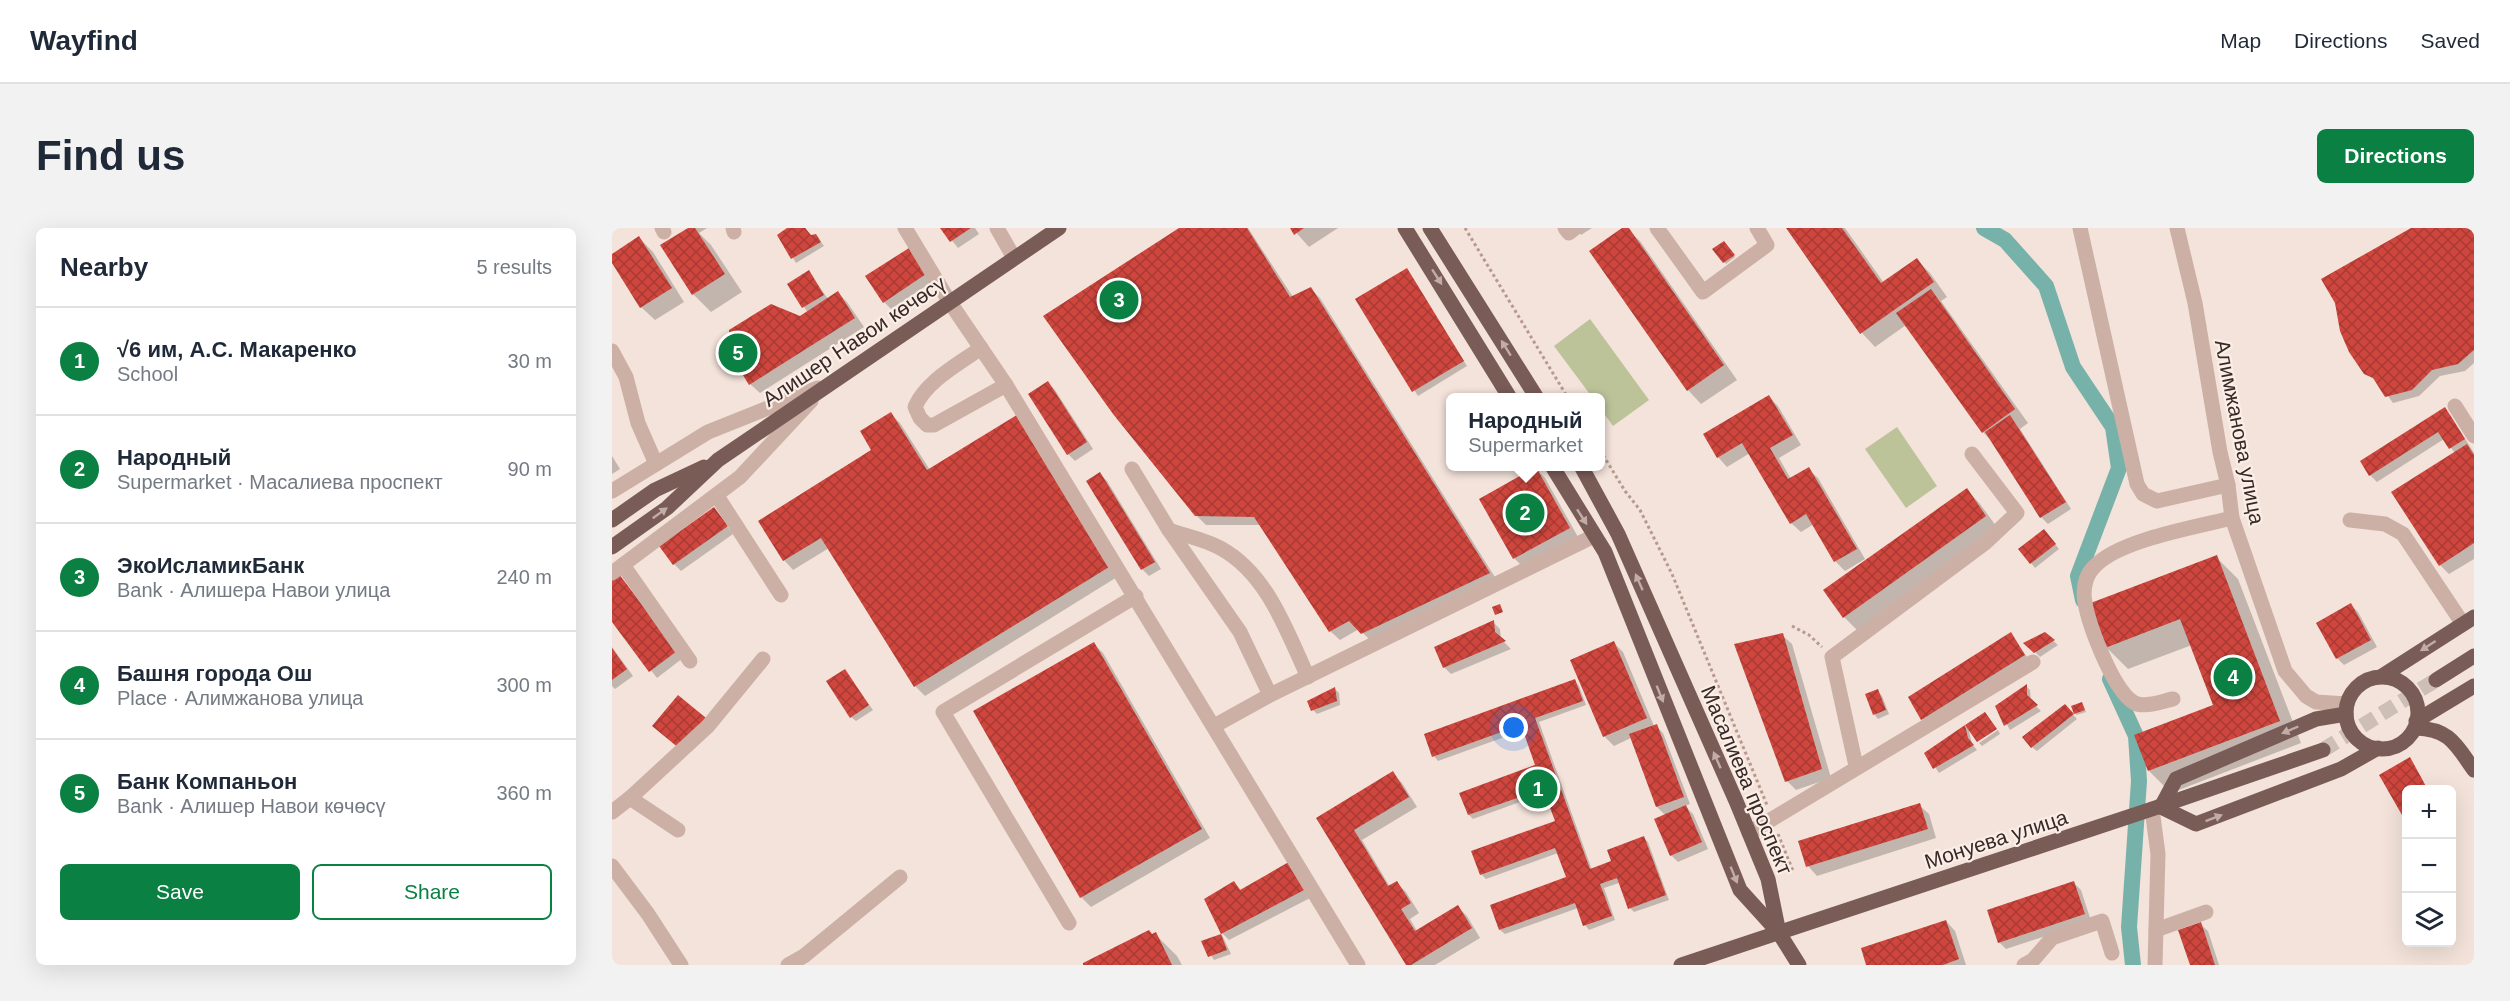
<!DOCTYPE html>
<meta charset="utf-8">
<style>
body{margin:0;font-family:Helvetica,sans-serif;background:#f2f2f3;color:#1f2937}
.controls{position:absolute;right:18px;bottom:18px;display:grid;overflow:hidden;border-radius:9px;box-shadow:0 6px 24px #0002}
.controls button{width:54px;height:54px;display:grid;place-items:center;padding:0;border:0;border-bottom:2px solid #e0e1e3;background:#fff;color:#1f2937;font:30px sans-serif}
.you{position:absolute;left:902px;top:500px;width:21px;height:21px;margin:-15px;border:4px solid #fff;border-radius:50%;background:#1a73e8;box-shadow:0 0 0 9px #1a73e833}
.badge{display:grid;place-items:center;width:39px;height:39px;border-radius:50%;background:#0b8043;color:#fff;font-size:20px;font-weight:700}
.pin{position:absolute;translate:-50% -50%;border:3px solid #fff;box-shadow:0 2px 6px #0006}
.popup{position:absolute;left:834px;top:165px;width:159px;height:78px;box-sizing:border-box;display:grid;place-content:center;border-radius:9px;background:#fff;filter:drop-shadow(0 2px 4px #0005);font-size:20px;white-space:nowrap;color:#747a83}
.popup b{font-size:22px;color:#1f2937}
.popup::after{content:'';position:absolute;left:50%;top:100%;margin-left:-12px;border:12px solid transparent;border-top-color:#fff}
.list{margin:0;padding:0;list-style:none}
h2{display:flex;justify-content:space-between;align-items:center;height:78px;margin:0;padding:0 24px;font-size:26px}
h2 small{font-size:20px;font-weight:400;color:#747a83}
.list li{display:grid;grid-template-columns:39px 1fr auto;gap:18px;align-items:center;box-sizing:border-box;height:108px;padding:0 24px;border-top:2px solid #e0e1e3}
.list b{display:block;font-size:22px;white-space:nowrap}
.list p{margin:0;font-size:20px;white-space:nowrap;color:#747a83}
.list em{font-size:20px;font-style:normal;color:#747a83}
.actions{display:flex;gap:12px;padding:18px 24px}
.actions a{flex:1;padding:14px 0;border:2px solid #0b8043;border-radius:9px;text-align:center;font-size:21px;color:#0b8043}
.actions .main{background:#0b8043;color:#fff}
.icon{flex:none;width:33px;height:33px;fill:none;stroke:currentColor;stroke-width:2;stroke-linecap:round;stroke-linejoin:round}
.map{position:relative;flex:none;width:1862px;height:737px;overflow:hidden;border-radius:9px}
header{display:flex;align-items:center;gap:36px;box-sizing:border-box;height:84px;padding:0 30px;background:#fff;border-bottom:2px solid #e0e1e3}
header strong{font-size:28px}
nav{display:flex;gap:33px;margin-inline-start:auto;font-size:21px}
.intro{display:flex;align-items:center;justify-content:space-between;box-sizing:border-box;height:144px;padding:0 36px}
h1{margin:0;font-size:42px}
.button{padding:15px 27px;border-radius:9px;background:#0b8043;color:#fff;font-size:21px;font-weight:700}
main{display:flex;gap:36px;padding:0 36px}
aside{flex:1;background:#fff;border-radius:9px;box-shadow:0 6px 24px #0002}
.map>svg:first-child{display:block}
.grass{fill:#bdc399}
.shadow{fill:#0003}
.lines{fill:none;stroke-linecap:round;stroke-linejoin:round}
.canal{stroke:#77b2aa;stroke-width:16}
.building{fill:url(#building-cross-hatch)}
.major-tunnel{stroke:#cdbeb6;stroke-width:15;stroke-dasharray:15 8;stroke-linecap:butt}
.path{stroke:#b8998f;stroke-width:3;stroke-dasharray:3 3;stroke-linecap:butt}
.minor{stroke:#ccb0a5;stroke-width:15}
.major{stroke:#7a5c57;stroke-width:15}
.oneway{fill:#c1aca6}
.labels{text-anchor:middle;dominant-baseline:central;stroke-width:4.5;stroke-linejoin:round;paint-order:stroke}
.street-label{font-size:21px;fill:#372927;stroke:#fbeee6}
</style>
<header>
<strong>Wayfind</strong>
<nav><a>Map</a><a>Directions</a><a>Saved</a></nav>
</header>
<div class="intro"><h1>Find us</h1><a class="button">Directions</a></div>
<main>
<aside>
<h2>Nearby<small>5 results</small></h2>
<ul class="list">
<li><span class="badge">1</span><div><b>√6 им, А.С. Макаренко</b><p>School</p></div><em>30 m</em></li>
<li><span class="badge">2</span><div><b>Народный</b><p>Supermarket · Масалиева проспект</p></div><em>90 m</em></li>
<li><span class="badge">3</span><div><b>ЭкоИсламикБанк</b><p>Bank · Алишера Навои улица</p></div><em>240 m</em></li>
<li><span class="badge">4</span><div><b>Башня города Ош</b><p>Place · Алимжанова улица</p></div><em>300 m</em></li>
<li><span class="badge">5</span><div><b>Банк Компаньон</b><p>Bank · Алишер Навои көчөсү</p></div><em>360 m</em></li>
</ul>
<div class="actions"><a class="main">Save</a><a>Share</a></div>
</aside>
<div class="map">
<svg width="1862" height="737" viewBox="0 0 1862 737">
<defs>
<pattern id="building-cross-hatch" width="8" height="8" patternUnits="userSpaceOnUse" patternTransform="scale(1.5)"><rect width="8" height="8" fill="#ce463d"/><path d="M0 0l8 8M0 8l8-8" fill="none" stroke="#a83a33"/></pattern>
</defs>
<rect width="100%" height="100%" fill="#f3e3da"/>
<g class="grass">
<path d="M978,91L1037,172L1001,198L988,180V170L980,169L942,118Z"/>
<path d="M1285,199L1325,258L1294,280L1253,221Z"/>
</g>
<g class="shadow">
<path d="M78,0H95L87,5L99,17L130,64L99,84L81,66Z"/>
<path d="M178,0H194L197,7H204L212,18L184,35L167,7Z"/>
<path d="M330,0H363L367,6L346,20Z"/>
<path d="M570,0H636L681,69L699,61L708,70L886,354L760,414L747,401L728,412L718,403L650,297H594L584,287Z"/>
<path d="M680,0H726L697,19Z"/>
<path d="M963,0H980L969,7Z"/>
<path d="M1013,0L1028,13L1125,152L1089,176L1076,162L979,23Z"/>
<path d="M1176,0H1233L1272,55L1305,32L1318,45L1335,69L1329,73L1416,195L1408,201L1459,281L1436,296L1429,289L1381,215L1371,204L1294,97L1263,119L1250,105Z"/>
<path d="M1802,0H1862V135L1853,143L1828,148L1807,168L1781,175L1766,154L1753,145Z"/>
<path d="M27,10L41,24L72,74L43,92L29,79L0,33V27Z"/>
<path d="M1114,16L1123,29L1114,36L1112,34Z"/>
<path d="M304,29L320,54L279,81L272,74Z"/>
<path d="M795,41L855,138L806,168L745,72Z"/>
<path d="M197,44L216,71L226,65L235,74L252,99L148,165L138,156L188,90L196,85L177,56Z"/>
<path d="M436,155L443,162L481,221L463,233L456,226Z"/>
<path d="M1157,169L1166,178L1189,217L1167,230L1179,251L1196,241L1206,250L1253,331L1233,343L1224,334L1202,296L1189,304L1179,295L1138,225L1115,239L1106,229Z"/>
<path d="M1832,181L1839,188L1862,225V331L1837,346L1828,337L1843,225L1832,211L1765,254L1758,247Z"/>
<path d="M279,186L288,195L318,242L510,346L313,468L304,459L217,320L181,342L172,332L148,293L261,223Z"/>
<path d="M0,228L8,241L0,246Z"/>
<path d="M924,241L933,250L966,309L911,339L902,330Z"/>
<path d="M488,246L495,253L549,341L537,348L530,341L476,253Z"/>
<path d="M1355,262L1368,276L1387,302L1245,402L1232,389Z"/>
<path d="M102,281L121,306L69,343L62,336Z"/>
<path d="M1436,307L1447,321L1423,340L1408,321Z"/>
<path d="M1604,329L1626,351L1689,515L1559,565L1537,543L1603,478L1580,417L1516,441L1494,419Z"/>
<path d="M7,348L71,430L45,450L0,392V354Z"/>
<path d="M1739,377L1746,384L1765,419L1732,437L1725,430L1706,396Z"/>
<path d="M881,394L888,401L889,411L899,421L839,446L832,439Z"/>
<path d="M1398,406L1419,434L1314,496L1310,491Z"/>
<path d="M1433,406L1446,417L1428,429L1414,415Z"/>
<path d="M1170,407L1180,416L1219,550L1184,562L1175,553Z"/>
<path d="M1002,415L1011,424L1042,498H1044L1051,505L1078,576L1073,578L1081,586L1096,621L1066,634L1059,627L1053,587L1045,579L1019,510L1002,518L992,508Z"/>
<path d="M482,416L491,425L598,610L479,679L469,669Z"/>
<path d="M0,419L21,448L3,461L0,458Z"/>
<path d="M233,443L261,482L244,493L239,489Z"/>
<path d="M963,453L967,458L974,477L927,494L980,642L1001,634L1032,610L1036,614L1057,672L1022,684L1018,680L1007,655L992,660L1003,692L977,702L973,697L966,680L893,706L888,702L956,650L946,625L874,651L869,646L944,594L933,565L861,591L857,587L849,566L925,538L912,502L826,533L822,528L814,507Z"/>
<path d="M1414,458L1418,462L1419,473L1429,483L1398,502L1385,479Z"/>
<path d="M723,461L727,465L728,477L705,486L701,482Z"/>
<path d="M1265,463L1270,468L1277,486L1266,491L1262,486Z"/>
<path d="M1470,476L1474,484L1464,487L1461,479Z"/>
<path d="M1453,478L1465,491L1425,523L1420,519Z"/>
<path d="M1373,486L1384,500L1356,499L1360,516L1365,522L1327,545L1314,525Z"/>
<path d="M1386,502L1388,506L1370,518L1367,515Z"/>
<path d="M781,545L790,555L805,579L750,612L778,659L785,655L794,664L807,685L798,691L805,703L846,679L855,688L868,710L823,737H795L706,590Z"/>
<path d="M1307,577L1317,586L1324,610L1205,648L1196,638Z"/>
<path d="M689,639L702,668L617,712L610,705L622,655L629,662Z"/>
<path d="M1462,655L1469,662L1479,693L1394,721L1387,714Z"/>
<path d="M1334,693L1343,703L1354,737H1256L1251,721Z"/>
<path d="M1588,696L1596,703L1607,737H1579L1568,703Z"/>
<path d="M543,706L565,728L570,737L472,736Z"/>
<path d="M610,707L619,726L602,732L591,714Z"/>
</g>
<g class="lines">
<g class="canal">
<path d="M1372,0L1393,12L1434,58L1461,139L1501,199L1507,240L1466,348L1471,372"/>
<path d="M1498,451L1524,508L1527,553L1517,699L1521,737"/>
</g>
</g>
<g class="building">
<path d="M76,0H83L113,46L80,67L48,17Z"/>
<path d="M175,0H193L199,7L204,6L209,14L179,31L165,7Z"/>
<path d="M328,0H359L338,14Z"/>
<path d="M567,0H635L678,69L699,59L878,345L749,406L737,393L717,404L642,289L583,288L501,186L431,88Z"/>
<path d="M678,0H692L682,7Z"/>
<path d="M1010,0H1017L1112,137L1075,163L977,23Z"/>
<path d="M1174,0H1230L1269,55L1305,30L1322,54L1248,106Z"/>
<path d="M1799,0H1862V122L1846,136L1820,142L1800,162L1773,169L1761,150L1752,146L1737,124L1728,103L1723,75L1709,51Z"/>
<path d="M27,8L60,60L28,80L0,35V26Z"/>
<path d="M1112,13L1123,27L1111,35L1100,21Z"/>
<path d="M297,20L314,46L271,75L253,48Z"/>
<path d="M795,40L852,133L800,164L743,71Z"/>
<path d="M197,42L212,67L190,80L175,56Z"/>
<path d="M1319,61L1403,181L1370,205L1284,85Z"/>
<path d="M226,63L243,90L137,157L117,124V102L159,76L188,88Z"/>
<path d="M436,153L475,214L455,227L416,166Z"/>
<path d="M1157,167L1181,207L1158,220L1176,251L1197,239L1245,321L1222,334L1194,286L1178,296L1130,215L1105,230L1091,206Z"/>
<path d="M1833,179L1853,211L1837,221L1826,204L1757,248L1748,233Z"/>
<path d="M279,184L315,242L408,185L502,336L302,459L209,310L171,333L146,293L259,222L248,203Z"/>
<path d="M1398,187L1454,274L1428,290L1373,204Z"/>
<path d="M1855,216L1862,227V315L1827,338L1779,264Z"/>
<path d="M924,239L958,300L901,331L867,271Z"/>
<path d="M488,244L543,334L529,342L474,253Z"/>
<path d="M1355,260L1374,288L1231,390L1211,362Z"/>
<path d="M102,279L116,298L61,337L47,318Z"/>
<path d="M1432,301L1444,316L1418,336L1406,321Z"/>
<path d="M1605,327L1668,493L1536,543L1522,507L1601,477L1568,391L1493,420L1476,376Z"/>
<path d="M7,346L65,423L37,444L0,394V352Z"/>
<path d="M1739,375L1759,412L1724,431L1704,395Z"/>
<path d="M888,376L891,384L883,387L880,379Z"/>
<path d="M882,392L883,404L894,413L831,440L822,419Z"/>
<path d="M1399,404L1413,427L1309,492L1296,469Z"/>
<path d="M1433,404L1443,412L1422,425L1411,415Z"/>
<path d="M1171,405L1210,541L1173,554L1122,416Z"/>
<path d="M1002,413L1035,490L991,509L958,432Z"/>
<path d="M482,414L590,601L468,670L361,483Z"/>
<path d="M0,420L15,441L0,452Z"/>
<path d="M233,441L257,477L238,490L214,453Z"/>
<path d="M963,451L971,473L923,490L978,641L999,633L995,622L1032,608L1054,667L1016,681L1005,650L988,656L1000,688L971,698L963,675L887,702L878,677L954,649L943,620L868,647L859,623L943,593L931,561L856,587L847,565L923,537L909,497L820,529L812,506Z"/>
<path d="M1415,456V467L1426,477L1392,498L1383,478Z"/>
<path d="M723,459L725,473L699,483L695,473Z"/>
<path d="M1266,461L1274,482L1261,487L1253,466Z"/>
<path d="M66,467L94,490L68,521L40,498Z"/>
<path d="M1470,474L1473,482L1462,486L1459,478Z"/>
<path d="M1453,476L1462,486L1419,520L1410,509Z"/>
<path d="M1373,484L1385,501L1365,514L1353,497L1356,510L1362,517L1321,541L1312,525L1353,497Z"/>
<path d="M1045,496L1072,569L1044,579L1017,506Z"/>
<path d="M1798,529L1816,562H1794V594L1767,547Z"/>
<path d="M781,543L797,569L742,602L776,658L785,653L799,675L789,681L803,703L846,677L860,700L799,737H794L704,590Z"/>
<path d="M1308,575L1316,601L1194,639L1186,613Z"/>
<path d="M1074,577L1090,614L1058,628L1042,591Z"/>
<path d="M682,631L696,660L609,706L592,671L622,653L628,662Z"/>
<path d="M1462,653L1473,686L1386,715L1375,682Z"/>
<path d="M1334,692L1347,731L1331,737H1254L1249,720Z"/>
<path d="M1589,694L1603,737H1578L1566,702Z"/>
<path d="M537,702L540,706L544,704L560,737H471V735Z"/>
<path d="M609,706L615,722L596,729L589,713Z"/>
</g>
<g class="lines">
<path class="major-tunnel" d="M1711,522L1824,452"/>
<g class="path">
<path d="M853,0L956,170"/>
<path d="M988,222L1013,263L1028,282L1060,346L1155,577"/>
<path d="M1180,398L1197,407L1210,419"/>
<path d="M1166,606L1181,643"/>
</g>
<g class="minor">
<path d="M50,0L52,4"/>
<path d="M121,0L122,4"/>
<path d="M293,0L337,73L394,157L746,737"/>
<path d="M385,0L402,30"/>
<path d="M953,0L957,5L963,0"/>
<path d="M1045,0L1091,64L1155,17L1145,0"/>
<path d="M1468,0L1525,256L1531,266L1545,273L1616,257"/>
<path d="M1565,0L1583,75L1608,224L1616,257L1620,290L1673,443L1694,468L1704,474L1735,476"/>
<path d="M369,120C347,136 314,153 303,179L308,190L315,197H322L394,157"/>
<path d="M0,123L14,149L26,195L44,236"/>
<path d="M1843,178L1862,208"/>
<path d="M520,241L557,302L628,404L658,467"/>
<path d="M0,263L96,204L206,160"/>
<path d="M105,268L169,367"/>
<path d="M1738,292L1773,296L1791,306L1851,396"/>
<path d="M557,302C574,308 595,312 610,321C656,347 675,404 696,449"/>
<path d="M11,337L78,433"/>
<path d="M0,345L128,249L199,173"/>
<path d="M1561,471C1550,473 1531,481 1521,474C1500,460 1474,392 1472,367C1472,356 1475,345 1483,338C1507,312 1584,299 1620,290"/>
<path d="M602,498L658,467L982,308"/>
<path d="M1244,538L1220,429L1373,315L1405,285L1360,226"/>
<path d="M18,570L66,602"/>
<path d="M1540,581L1546,626L1543,737"/>
<path d="M0,584L18,570L96,498L151,431"/>
<path d="M1137,605L1421,434"/>
<path d="M0,638L36,686L69,737"/>
<path d="M457,695L331,484L524,368"/>
<path d="M1544,702L1594,684"/>
<path d="M176,737L192,728L288,649"/>
<path d="M1412,737L1421,732L1440,710L1490,693L1500,725"/>
</g>
<g class="major">
<path d="M793,0L898,170"/>
<path d="M818,0L925,170"/>
<path d="M940,238L993,324L1128,662L1167,705L1187,737"/>
<path d="M969,238L1006,306L1124,573L1156,651L1167,705"/>
<path d="M0,292L43,262L92,239"/>
<path d="M0,319L55,280L106,232L447,0"/>
<path d="M1770,448L1862,389"/>
<circle cx="1770" cy="485" r="36"/>
<path d="M1824,452L1862,428"/>
<path d="M1804,493L1862,458"/>
<path d="M1804,500C1838,501 1844,517 1862,542"/>
<path d="M1549,579L1584,596L1729,541L1766,520"/>
<path d="M1549,579L1564,551L1704,491L1734,486"/>
<path d="M1069,737L1540,581L1711,522"/>
</g>
</g>
<defs><path id="oneway-solid" d="M-6-.8H1V-3.2L6.5 0L1 3.2V.8H-6Z" transform="scale(1.5)"/></defs>
<g class="oneway">
<use href="#oneway-solid" transform="translate(825 49) rotate(57)"/>
<use href="#oneway-solid" transform="translate(894 120) rotate(-122)"/>
<use href="#oneway-solid" transform="translate(48 285) rotate(-36)"/>
<use href="#oneway-solid" transform="translate(970 289) rotate(57)"/>
<use href="#oneway-solid" transform="translate(1027 354) rotate(-114)"/>
<use href="#oneway-solid" transform="translate(1816 418) rotate(147)"/>
<use href="#oneway-solid" transform="translate(1048 466) rotate(68)"/>
<use href="#oneway-solid" transform="translate(1678 502) rotate(157)"/>
<use href="#oneway-solid" transform="translate(1105 532) rotate(-114)"/>
<use href="#oneway-solid" transform="translate(1602 590) rotate(-21)"/>
<use href="#oneway-solid" transform="translate(1122 647) rotate(68)"/>
</g>
<g class="labels">
<g class="street-label">
<text transform="translate(242 113) rotate(-34)">Алишер Навои көчөсү</text>
<text transform="translate(1628 204) rotate(79)">Алимжанова улица</text>
<text transform="translate(1135 552) rotate(67)">Масалиева проспект</text>
<text transform="translate(1384 611) rotate(-18)">Монуева улица</text>
</g>
</g>
</svg>
<div class="controls">
<button>+</button>
<button>−</button>
<button><svg class="icon" aria-label="layers" viewBox="0 0 24 24"><path d="M12 4l9 5-9 5-9-5zM3 14l9 5 9-5"/></svg></button>
</div>
<div class="you"></div>
<div class="pin badge" style="left:926px;top:561px">1</div>
<div class="pin badge" style="left:913px;top:285px">2</div>
<div class="popup"><b>Народный</b>Supermarket</div>
<div class="pin badge" style="left:507px;top:72px">3</div>
<div class="pin badge" style="left:1621px;top:449px">4</div>
<div class="pin badge" style="left:126px;top:125px">5</div>
</div>
</main>
